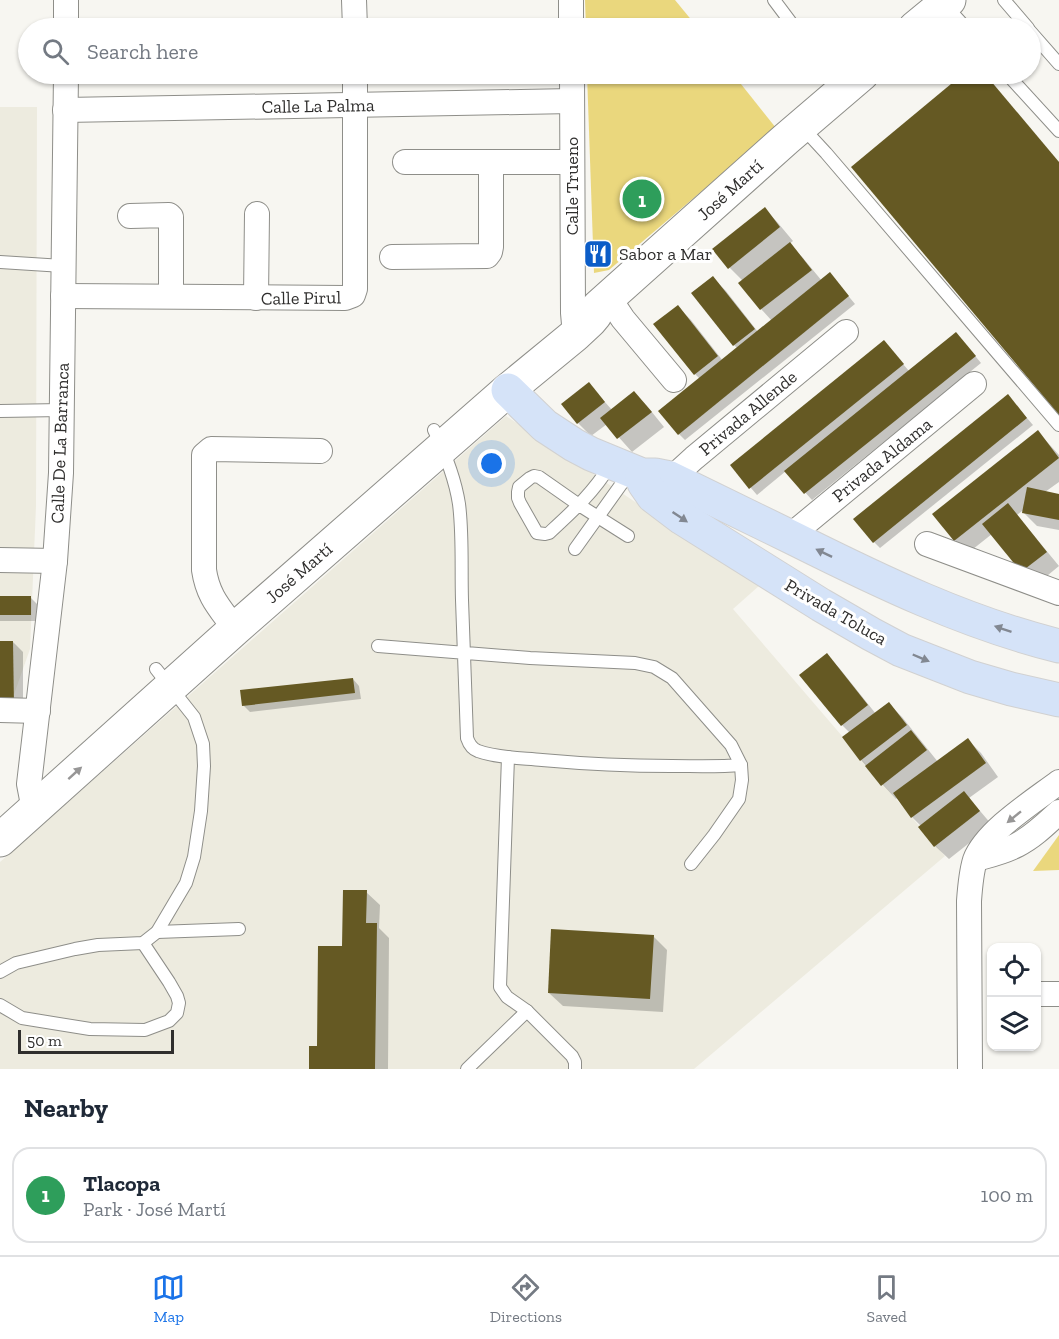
<!DOCTYPE html>
<meta charset="utf-8">
<style>
body{margin:0;font-family:"Zilla Slab",serif;background:#f6f6f7;color:#1f2937}
.controls{position:absolute;right:18px;bottom:18px;display:grid;overflow:hidden;border-radius:12px;box-shadow:0 2px 4px #0004}
.controls button{width:54px;height:54px;display:grid;place-items:center;padding:0;border:0;border-bottom:2px solid #e0e1e3;background:#fff;color:#1f2937;font:30px sans-serif}
.scale{position:absolute;left:18px;bottom:15px;width:156px;box-sizing:border-box;padding-left:6px;border:3px solid #2f2e2d;border-top:0;font-size:16px;line-height:21px;white-space:nowrap;color:#2f2e2d;-webkit-text-stroke:4px #fff;paint-order:stroke}
.you{position:absolute;left:492px;top:464px;width:21px;height:21px;margin:-15px;border:4px solid #fff;border-radius:50%;background:#1a73e8;box-shadow:0 0 0 9px #1a73e833}
.badge{display:grid;place-items:center;width:39px;height:39px;border-radius:50%;background:#1a73e8;color:#fff;font-size:20px;font-weight:700}
.pin{position:absolute;translate:-50% -50%;border:3px solid #fff;box-shadow:0 2px 6px #0006}
.list{margin:0;padding:0;list-style:none}
h2{display:flex;justify-content:space-between;align-items:center;height:78px;margin:0;padding:0 24px;font-size:26px}
h2 small{font-size:20px;font-weight:400;color:#747a83}
.list li{display:grid;grid-template-columns:39px 1fr auto;gap:18px;align-items:center;box-sizing:border-box;height:96px;margin:0 12px 12px;padding:0 12px;border:2px solid #e0e1e3;border-radius:18px}
.list b{display:block;font-size:22px;white-space:nowrap}
.list p{margin:0;font-size:20px;white-space:nowrap;color:#747a83}
.list em{font-size:20px;font-style:normal;color:#747a83}
.icon{flex:none;width:33px;height:33px;fill:none;stroke:currentColor;stroke-width:2;stroke-linecap:round;stroke-linejoin:round}
.map{position:relative;flex:none;width:1059px;height:1069px;overflow:hidden}
.search{position:absolute;background:#fff;box-shadow:0 2px 4px #0004;left:18px;right:18px;top:18px;height:66px;display:flex;align-items:center;gap:15px;box-sizing:border-box;padding:0 21px;border-radius:33px;color:#747a83;font-size:22px}
.sheet{height:186px;background:#fff}
nav{display:flex;justify-content:space-around;align-items:center;box-sizing:border-box;height:84px;border-top:2px solid #e0e1e3;background:#fff;font-size:16px;color:#747a83}
nav a{display:grid;justify-items:center;gap:3px}
nav .on{color:#1a73e8}
.map>svg:first-child{display:block}
.built{fill:#edebdf}
.green{fill:#ead77d}
.shadow{fill:#0003}
.building{fill:#655923}
.lines{fill:none;stroke-linecap:round;stroke-linejoin:round}
.lane-casing{stroke:#8e8e89;stroke-width:14}
.street-casing{stroke:#8e8e89;stroke-width:26}
.secondary-casing{stroke:#8e8e89;stroke-width:35}
.primary-casing{stroke:#d1d1d1;stroke-width:35}
.lane{stroke:#fff;stroke-width:12}
.street{stroke:#fff;stroke-width:24}
.secondary{stroke:#fff;stroke-width:33}
.primary{stroke:#d5e3f8;stroke-width:33}
.oneway{fill:#828892}
.oneway2{fill:#979696}
.labels{text-anchor:middle;dominant-baseline:central;stroke-width:6;stroke-linejoin:round;paint-order:stroke}
.street-label{font-size:18px;fill:#2f2e2d;stroke:#fff}
.poi-label{font-size:18px;fill:#2f2e2d;stroke:#fff;text-anchor:start}
</style>
<div class="map">
<svg width="1059" height="1069" viewBox="0 0 1059 1069">
<rect width="100%" height="100%" fill="#f7f6f1"/>
<g class="built">
<path d="M0,107H37L36,506L30,649L4,723H0Z"/>
<path d="M506,416L760,585L733,609L945,856L694,1069H0V862Z"/>
</g>
<g class="green">
<path d="M585,0H675L698,28H586Z"/>
<path d="M587,74H733L776,128L609,270L594,273Z"/>
<path d="M1059,835V870L1033,871Z"/>
</g>
<g class="shadow">
<path d="M765,209L778,223L793,241L789,244L803,258L822,281H836L855,304L685,440L679,434L700,379L695,374L678,307L691,320L723,361L738,349L734,345L713,278L726,291L758,332L772,321L761,309L741,283L743,281L729,267Z"/>
<path d="M962,340L981,363L812,500L786,471L757,495L732,466L890,349L909,371Z"/>
<path d="M589,384L612,410L634,393L647,406L664,427L632,452L607,424L591,436L578,423Z"/>
<path d="M1014,403L1033,425L880,548L874,542Z"/>
<path d="M1038,432L1059,455V482L1045,492L1059,495V530L1037,526L1022,511L1017,515L1059,566L1036,585L992,534L968,553L955,540Z"/>
<path d="M0,598H31L37,604V621H0Z"/>
<path d="M0,642H13L23,652V716H0Z"/>
<path d="M827,655L840,669L876,714L889,704L902,717L938,762L968,740L981,753L998,777L969,798L992,825L949,859L935,846L921,826L912,817L898,797L896,799L883,785L861,760L850,733L842,725L802,675Z"/>
<path d="M353,679L359,686L361,699L250,712L243,705Z"/>
<path d="M366,892L380,905L379,928L389,938L388,1069H310L318,1048L344,948Z"/>
<path d="M653,936L667,950L663,1012L563,1006L549,993Z"/>
</g>
<g class="building">
<path d="M963,74H985L1059,162V415L851,167Z"/>
<path d="M765,207L780,227L728,269L712,249Z"/>
<path d="M790,242L812,270L760,310L738,283Z"/>
<path d="M830,272L849,296L678,435L658,411Z"/>
<path d="M713,276L755,329L733,346L691,293Z"/>
<path d="M678,305L718,356L694,375L653,324Z"/>
<path d="M956,332L976,356L804,494L784,471Z"/>
<path d="M884,340L904,364L749,489L730,465Z"/>
<path d="M589,382L605,402L577,424L561,404Z"/>
<path d="M634,391L652,412L617,439L600,418Z"/>
<path d="M1008,394L1027,418L873,543L853,519Z"/>
<path d="M1038,430L1059,458L954,541L932,514Z"/>
<path d="M1027,487L1059,494V520L1022,513Z"/>
<path d="M1008,503L1047,552L1021,572L982,524Z"/>
<rect x="0" y="596" width="31" height="19"/>
<path d="M0,641H13L14,706H0Z"/>
<path d="M827,653L868,705L841,726L799,675Z"/>
<path d="M353,678L355,693L242,706L240,690Z"/>
<path d="M889,702L907,725L860,761L842,737Z"/>
<path d="M911,730L927,750L881,786L865,766Z"/>
<path d="M968,738L986,763L911,818L893,793Z"/>
<path d="M964,791L980,811L934,847L918,827Z"/>
<path d="M343,890H367L366,923H377L375,1069H309V1046H317L318,946H342Z"/>
<path d="M551,929L654,935L650,999L548,993Z"/>
</g>
<g class="lines">
<g class="lane-casing">
<g id="lane">
<path d="M774,0L795,28"/>
<path d="M1004,0L1028,28"/>
<path d="M945,5L966,28"/>
<path d="M1030,31L1059,64"/>
<path d="M1007,74L1059,131"/>
<path d="M802,127L826,153L1059,425"/>
<path d="M0,262L63,266"/>
<path d="M0,411L62,410"/>
<path d="M611,464C593,493 574,510 549,533L545,534L537,533L520,503L518,498V492L519,487L530,478L534,476L539,477L579,505L628,536"/>
<path d="M575,549L630,472"/>
<path d="M378,646L530,658L635,663L654,667L672,678L731,745L741,765C718,767 695,766 672,766C628,766 586,764 542,760C523,758 497,758 478,751C472,749 469,744 467,738C465,692 464,646 462,600C461,568 463,535 459,504C455,478 445,453 434,430"/>
<path d="M508,757L500,987L507,997L527,1011L572,1056L575,1062V1069"/>
<path d="M691,864L714,835L739,799L742,780L741,765"/>
<path d="M157,932L239,929"/>
<path d="M0,972L16,963L75,949L98,945L143,943L157,932L186,883L194,857L201,811L204,766L203,744L194,717L156,669"/>
<path d="M0,1005L22,1018L90,1029L145,1030L169,1021L177,1013L179,1003L177,996L169,982L143,943"/>
<path d="M467,1069L527,1011"/>
</g>
</g>
<g class="street-casing">
<g id="street">
<path d="M354,0L355,28"/>
<path d="M571,0V28"/>
<path d="M66,28V0"/>
<path d="M572,74L573,313L575,335"/>
<path d="M65,110L572,101"/>
<path d="M405,162H572"/>
<path d="M130,216L169,215L171,217V296"/>
<path d="M392,257L487,256L490,252L491,247V162"/>
<path d="M63,296L345,298L353,295L355,289V74"/>
<path d="M256,298L257,214"/>
<path d="M609,298L623,319L674,380"/>
<path d="M660,489L694,458L846,332"/>
<path d="M790,536L974,384"/>
<path d="M927,544L1059,593"/>
<path d="M0,560L55,561"/>
<path d="M235,629C220,608 208,597 204,570V455L211,449L320,451"/>
<path d="M0,710L38,711"/>
<path d="M34,810L29,784L55,561L61,473L66,74"/>
<path d="M976,859C990,855 1004,852 1017,845C1033,837 1046,824 1059,812"/>
<path d="M1037,994H1059"/>
<path d="M970,1069L969,901C970,887 971,873 975,860C986,831 1034,801 1059,782"/>
</g>
</g>
<g class="secondary-casing">
<g id="secondary">
<path d="M915,28L949,0"/>
<path d="M0,840L235,629L508,390L575,335L590,321L595,315L598,307L786,139L862,74"/>
</g>
</g>
<g class="primary-casing">
<g id="primary">
<path d="M508,390L545,426L574,445L591,454L642,475H655L670,478C711,498 752,518 793,538C879,581 966,623 1059,646"/>
<path d="M642,475L644,483L653,496L682,518L821,605L871,634L901,650L970,677L1011,689L1059,700"/>
</g>
</g>
<use href="#lane" class="lane"/>
<use href="#street" class="street"/>
<use href="#secondary" class="secondary"/>
<use href="#primary" class="primary"/>
</g>
<defs><path id="oneway-solid" d="M-6-.8H1V-3.2L6.5 0L1 3.2V.8H-6Z" transform="scale(1.5)"/></defs>
<g class="oneway">
<use href="#oneway-solid" transform="translate(680 517) rotate(34)"/>
<use href="#oneway-solid" transform="translate(824 553) rotate(-154)"/>
<use href="#oneway-solid" transform="translate(1003 629) rotate(-161)"/>
<use href="#oneway-solid" transform="translate(921 658) rotate(23)"/>
</g>
<g class="oneway2">
<use href="#oneway-solid" transform="translate(75 773) rotate(-42)"/>
<use href="#oneway-solid" transform="translate(1014 817) rotate(141)"/>
</g>
<defs>
<g id="restaurant-square" transform="scale(1.5)"><rect x="-9" y="-9" width="18" height="18" rx="4" fill="#0c5dc7" stroke="#fff"/><path d="M-5-6h1v4h1v-4h1v4h1v-4h1v5L-1.5 .5V6h-2V.5L-5-1ZM5-6V6H3V1.5H1.5Q1.5-4 5-6Z" fill="#fff"/></g>
</defs>
<g fill-rule="evenodd">
<use href="#restaurant-square" x="598" y="254"/>
</g>
<g class="labels">
<g class="street-label">
<text transform="translate(318 106) rotate(-1)">Calle La Palma</text>
<text transform="translate(572 186) rotate(-90)">Calle Trueno</text>
<text transform="translate(730 190) rotate(-42)">José Martí</text>
<text transform="translate(301 298) rotate(-1)">Calle Pirul</text>
<text transform="translate(748 413) rotate(-40)">Privada Allende</text>
<text transform="translate(60 443) rotate(-88)">Calle De La Barranca</text>
<text transform="translate(882 460) rotate(-39)">Privada Aldama</text>
<text transform="translate(299 573) rotate(-41)">José Martí</text>
<text transform="translate(836 612) rotate(30)">Privada Toluca</text>
</g>
<g class="poi-label">
<text x="619" y="254">Sabor a Mar</text>
</g>
</g>
</svg>
<div class="controls">
<button><svg class="icon" aria-label="locate" viewBox="0 0 24 24"><circle cx="12" cy="12" r="6"/><path d="M12 2v4M12 18v4M2 12h4M18 12h4"/></svg></button>
<button><svg class="icon" aria-label="layers" viewBox="0 0 24 24"><path d="M12 4l9 5-9 5-9-5zM3 14l9 5 9-5"/></svg></button>
</div>
<div class="scale">50 m</div>
<div class="you"></div>
<div class="pin badge" style="left:642px;top:199px;background:#2e9e5b">1</div>
<div class="search"><svg class="icon" aria-label="search" viewBox="0 0 24 24"><circle cx="10" cy="10" r="6"/><path d="M15 15l6 6"/></svg>Search here</div>
</div>
<section class="sheet">
<h2>Nearby<small></small></h2>
<ul class="list">
<li><span class="badge" style="background:#2e9e5b">1</span><div><b>Tlacopa</b><p>Park · José Martí</p></div><em>100 m</em></li>
</ul>
</section>
<nav>
<a class="on"><svg class="icon" aria-label="map" viewBox="0 0 24 24"><path d="M3 6l6-2 6 2 6-2v14l-6 2-6-2-6 2zM9 4v14M15 6v14"/></svg>Map</a>
<a><svg class="icon" aria-label="directions" viewBox="0 0 24 24"><path d="M12 3l9 9-9 9-9-9zM9 14v-3h6M13 9l2 2-2 2"/></svg>Directions</a>
<a><svg class="icon" aria-label="saved" viewBox="0 0 24 24"><path d="M7 4h10v16l-5-4-5 4z"/></svg>Saved</a>
</nav>
